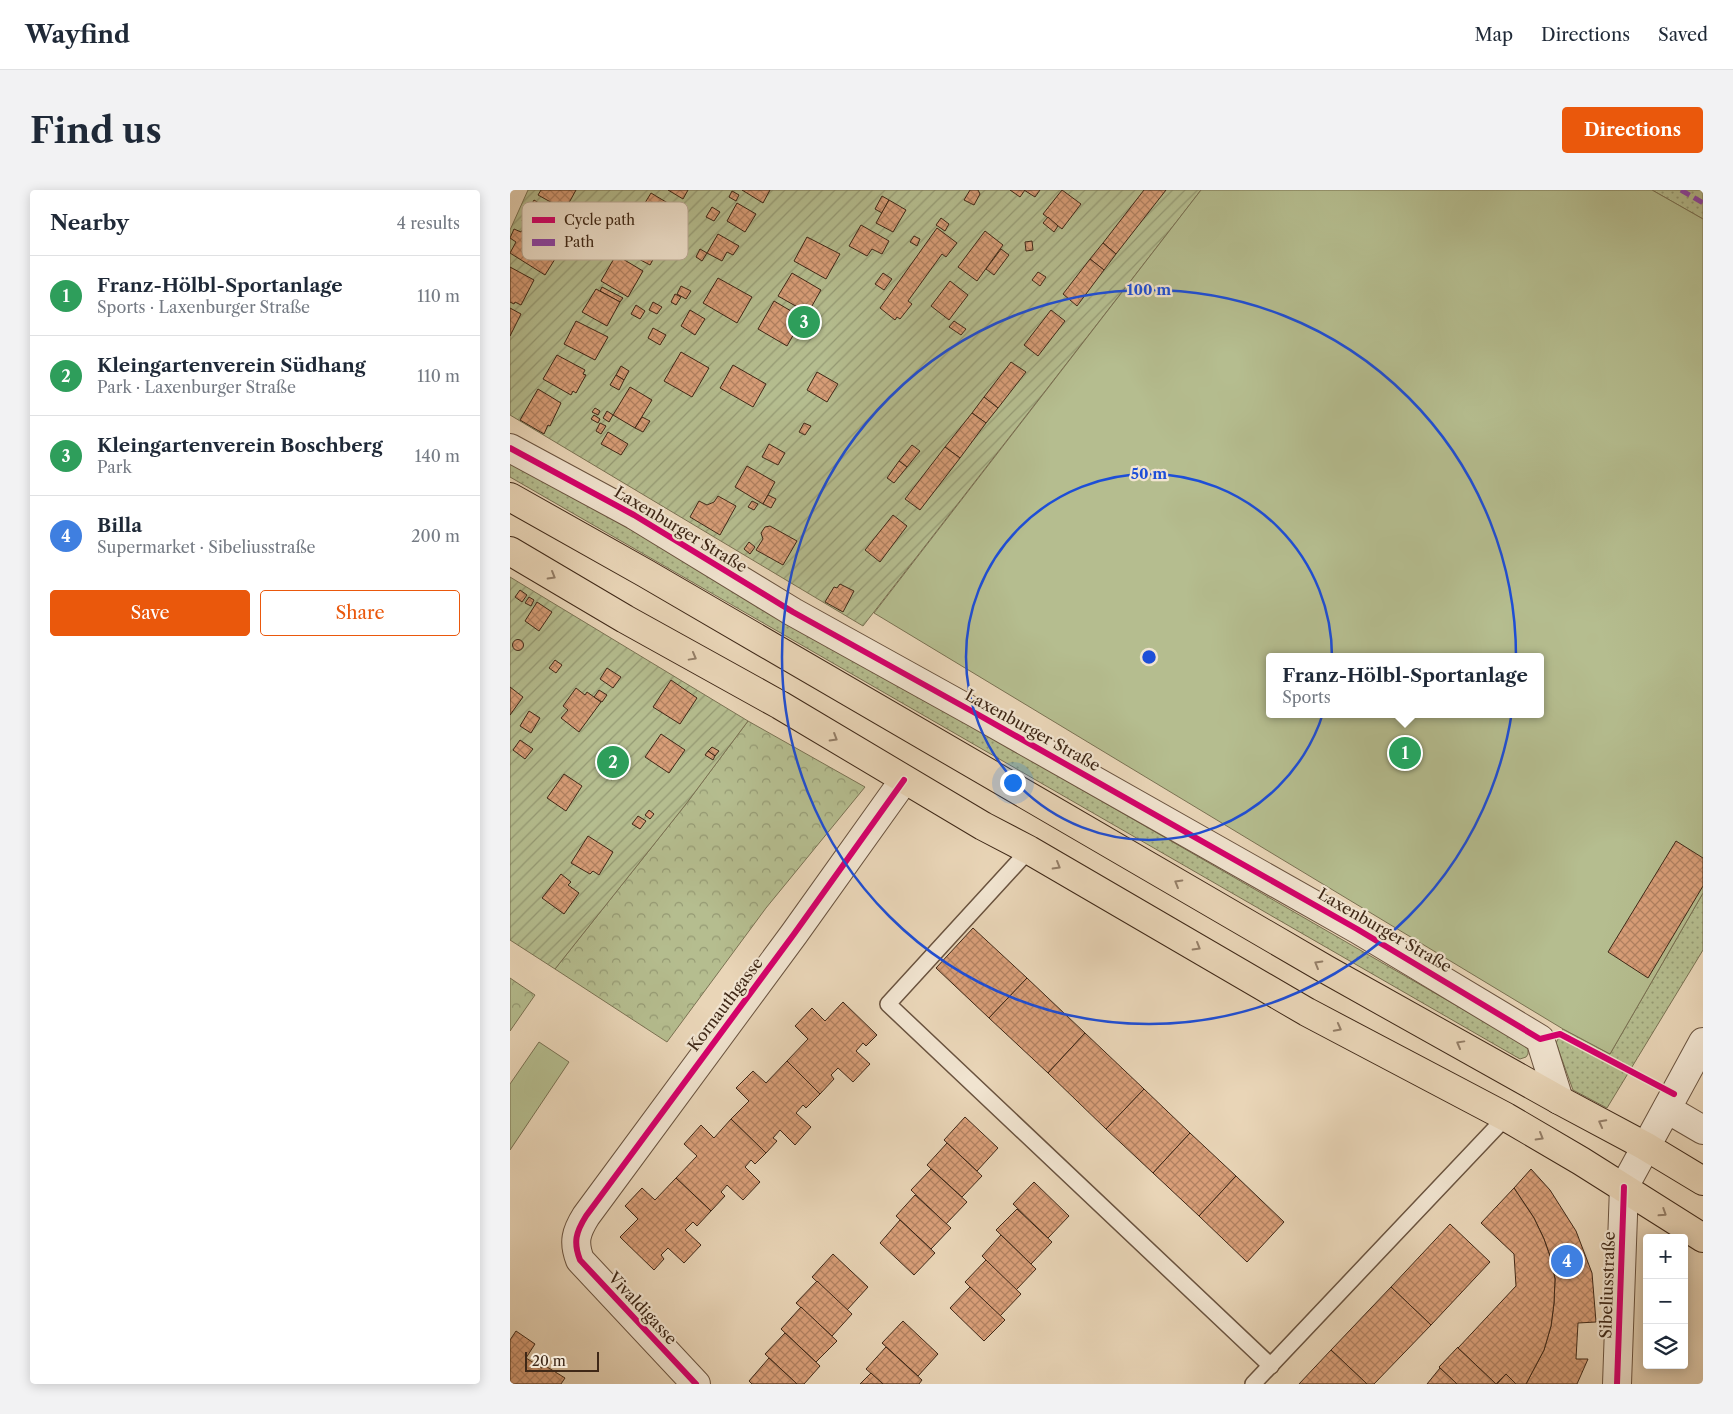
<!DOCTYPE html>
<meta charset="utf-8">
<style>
body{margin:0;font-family:"Libre Caslon Text",serif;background:#f2f2f3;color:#1f2937}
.controls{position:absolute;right:15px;bottom:15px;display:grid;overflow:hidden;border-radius:5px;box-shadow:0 2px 12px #0003}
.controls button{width:45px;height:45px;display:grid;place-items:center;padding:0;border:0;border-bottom:1px solid #e0e1e3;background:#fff;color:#1f2937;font:25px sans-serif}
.scale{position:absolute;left:15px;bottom:12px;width:74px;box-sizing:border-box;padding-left:5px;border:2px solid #3f2817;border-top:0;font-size:14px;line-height:18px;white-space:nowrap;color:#3f2817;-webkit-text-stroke:4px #f1e4d0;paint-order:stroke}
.you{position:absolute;left:502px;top:592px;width:18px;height:18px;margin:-12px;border:4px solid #fff;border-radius:50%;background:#1a73e8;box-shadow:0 0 0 8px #1a73e833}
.badge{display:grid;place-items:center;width:32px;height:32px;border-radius:50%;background:#ea580c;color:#fff;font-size:16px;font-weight:700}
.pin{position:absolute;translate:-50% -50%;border:2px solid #fff;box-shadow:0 1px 5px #0006}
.popup{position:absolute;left:756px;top:463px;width:278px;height:65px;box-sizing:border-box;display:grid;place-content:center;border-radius:5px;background:#fff;filter:drop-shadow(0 1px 4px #0005);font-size:16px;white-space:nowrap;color:#747a83}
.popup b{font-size:19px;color:#1f2937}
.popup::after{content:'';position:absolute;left:50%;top:100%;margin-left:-10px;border:10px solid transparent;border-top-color:#fff}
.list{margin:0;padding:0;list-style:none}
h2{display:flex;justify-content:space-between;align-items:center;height:65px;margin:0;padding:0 20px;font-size:21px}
h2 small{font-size:16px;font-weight:400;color:#747a83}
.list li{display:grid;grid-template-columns:32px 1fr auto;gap:15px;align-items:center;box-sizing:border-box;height:80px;padding:0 20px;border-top:1px solid #e0e1e3}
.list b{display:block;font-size:19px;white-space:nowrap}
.list p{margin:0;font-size:16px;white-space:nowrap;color:#747a83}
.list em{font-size:16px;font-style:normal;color:#747a83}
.actions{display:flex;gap:10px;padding:15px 20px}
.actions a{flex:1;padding:11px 0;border:1px solid #ea580c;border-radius:5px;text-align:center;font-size:18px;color:#ea580c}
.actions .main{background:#ea580c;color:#fff}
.icon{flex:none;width:28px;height:28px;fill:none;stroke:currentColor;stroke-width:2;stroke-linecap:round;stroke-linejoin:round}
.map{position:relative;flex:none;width:1193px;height:1194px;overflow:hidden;border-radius:5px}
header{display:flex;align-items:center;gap:30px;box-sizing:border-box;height:70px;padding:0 25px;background:#fff;border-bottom:1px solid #e0e1e3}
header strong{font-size:24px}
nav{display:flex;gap:28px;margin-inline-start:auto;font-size:18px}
.intro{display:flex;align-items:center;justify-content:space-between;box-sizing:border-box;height:120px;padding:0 30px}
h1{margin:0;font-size:35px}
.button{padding:12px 22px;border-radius:5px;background:#ea580c;color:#fff;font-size:18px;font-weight:700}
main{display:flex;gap:30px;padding:0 30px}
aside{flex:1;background:#fff;border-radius:5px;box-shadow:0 2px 12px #0003}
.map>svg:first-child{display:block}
.grass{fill:url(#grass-dots);stroke:#7a7253}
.park{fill:url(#park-crowns);stroke:#7a7253}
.garden{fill:url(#garden-furrows);stroke:#7a7253}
.pitch{fill:#b5bd8f;stroke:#7a7253;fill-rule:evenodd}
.building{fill:url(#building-cross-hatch);stroke:#3f2817}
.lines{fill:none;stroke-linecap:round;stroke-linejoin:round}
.lane-casing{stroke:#6a533f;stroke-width:18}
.street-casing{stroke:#6a533f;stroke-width:30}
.primary-casing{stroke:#3f2817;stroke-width:30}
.lane{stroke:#f1e4d0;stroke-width:15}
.street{stroke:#f1e4d0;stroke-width:28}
.primary{stroke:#e9d5b7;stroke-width:28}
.quiet{stroke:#8e44ad;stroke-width:5;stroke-dasharray:10 5;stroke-linecap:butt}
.cycleway-casing{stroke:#f1e4d0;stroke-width:9}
.cycleway{stroke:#d6006c;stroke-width:6}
.oneway{stroke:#947e67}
.ring{fill:none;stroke:#1d4ed8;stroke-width:2.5}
.labels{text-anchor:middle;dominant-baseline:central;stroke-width:4.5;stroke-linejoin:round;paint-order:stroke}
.street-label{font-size:16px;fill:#3f2817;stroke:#f1e4d0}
.key{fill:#f1e4d0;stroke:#bcac98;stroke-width:1}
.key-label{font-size:14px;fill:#3f2817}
.centre{fill:#1d4ed8;stroke:#f1e4d0;stroke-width:2.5}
.ring-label{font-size:15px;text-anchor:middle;font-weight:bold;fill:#1d4ed8;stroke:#f1e4d0;stroke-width:4.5;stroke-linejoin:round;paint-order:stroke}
</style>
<header>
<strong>Wayfind</strong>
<nav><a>Map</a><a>Directions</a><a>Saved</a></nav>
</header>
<div class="intro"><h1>Find us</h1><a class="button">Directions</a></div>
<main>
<aside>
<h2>Nearby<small>4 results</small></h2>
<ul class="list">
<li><span class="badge" style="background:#2e9e5b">1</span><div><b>Franz-Hölbl-Sportanlage</b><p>Sports · Laxenburger Straße</p></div><em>110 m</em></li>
<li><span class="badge" style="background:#2e9e5b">2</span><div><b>Kleingartenverein Südhang</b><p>Park · Laxenburger Straße</p></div><em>110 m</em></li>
<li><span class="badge" style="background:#2e9e5b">3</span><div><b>Kleingartenverein Boschberg</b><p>Park</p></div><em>140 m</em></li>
<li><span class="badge" style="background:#3f7fe0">4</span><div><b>Billa</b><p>Supermarket · Sibeliusstraße</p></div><em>200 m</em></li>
</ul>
<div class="actions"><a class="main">Save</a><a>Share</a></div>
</aside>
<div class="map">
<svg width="1193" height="1194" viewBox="0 0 1193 1194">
<defs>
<pattern id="grass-dots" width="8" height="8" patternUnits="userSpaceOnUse" patternTransform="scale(1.25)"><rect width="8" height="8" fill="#b5bd8f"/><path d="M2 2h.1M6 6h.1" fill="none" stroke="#959a74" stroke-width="1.8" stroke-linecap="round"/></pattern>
<pattern id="park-crowns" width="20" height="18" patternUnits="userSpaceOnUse" patternTransform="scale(1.25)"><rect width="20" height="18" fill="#b5bd8f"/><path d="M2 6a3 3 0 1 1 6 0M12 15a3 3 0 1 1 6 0" fill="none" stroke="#959a74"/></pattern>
<pattern id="garden-furrows" width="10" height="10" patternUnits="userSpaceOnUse" patternTransform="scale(1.25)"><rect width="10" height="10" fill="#b5bd8f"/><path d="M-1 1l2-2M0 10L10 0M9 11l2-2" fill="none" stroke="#959a74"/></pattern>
<pattern id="building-cross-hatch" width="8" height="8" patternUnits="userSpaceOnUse" patternTransform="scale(1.25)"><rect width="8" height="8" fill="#d89e78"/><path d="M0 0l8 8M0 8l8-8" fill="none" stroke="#b18161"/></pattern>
</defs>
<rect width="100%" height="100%" fill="#e9d5b7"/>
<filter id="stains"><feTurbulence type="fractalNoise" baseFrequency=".004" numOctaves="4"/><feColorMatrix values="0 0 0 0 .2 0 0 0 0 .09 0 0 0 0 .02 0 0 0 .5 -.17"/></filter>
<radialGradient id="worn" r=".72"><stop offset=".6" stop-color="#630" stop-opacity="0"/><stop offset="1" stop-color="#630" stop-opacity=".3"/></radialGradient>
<g class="grass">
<path d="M1142,0H1193V29Z"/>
<path d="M0,270L968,828L1018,857V864L1016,867L1010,869L0,287Z"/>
<path d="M1193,703V760L1097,918L1063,900L1046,853L1053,839L1100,864Z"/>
</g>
<g class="park">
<path d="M238,531L355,597L256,718L157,852L45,779L176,614Z"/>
<path d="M0,788L25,805L0,841Z"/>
</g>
<g class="garden">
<path d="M18,0H691L353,436L0,225V40Z"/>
<path d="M0,387L238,531L176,614L45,779L0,750Z"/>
</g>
<g class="pitch">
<path d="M691,0H1142L1193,29V703L1100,864L1053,839L364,423ZM760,467H1030V524H760Z"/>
<path d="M29,852L59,872L0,960V894Z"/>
</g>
<g class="building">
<path d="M31,0H66L55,20L28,5Z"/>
<path d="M158,0H178L173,9Z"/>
<path d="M232,0H260L253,13Z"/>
<path d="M460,0H468L470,4L464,15L454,10Z"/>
<path d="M500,0H515L510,7Z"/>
<path d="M514,0H530L525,7Z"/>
<path d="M552,0L571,14L552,39L533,24Z"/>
<path d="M634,0H656L606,64L593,53Z"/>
<path d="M222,1L229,5L226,11L219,7Z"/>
<path d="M141,3L171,21L157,44L127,26Z"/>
<path d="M372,6L379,10L372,23L365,19Z"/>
<path d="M24,10L54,29L41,50L12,31Z"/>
<path d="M379,10L396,20L383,42L366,33Z"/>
<path d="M227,13L246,24L235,42L217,31Z"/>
<path d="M202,17L210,22L204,31L196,27Z"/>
<path d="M538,27L548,36L544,42L533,33Z"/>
<path d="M431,28L439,34L435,41L426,35Z"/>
<path d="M123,35L153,51L140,75L110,59Z"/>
<path d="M351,35L379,51L372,64L362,59L357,66L339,56Z"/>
<path d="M427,38L447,53L436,67L432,64L398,111L402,114L390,129L387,127L385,130L370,118Z"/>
<path d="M4,39L11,42L13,39L50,61L35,85L0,63L6,52L0,48Z"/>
<path d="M475,41L493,55L467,91L448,77Z"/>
<path d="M208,44L229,56L223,65L217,62L212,71L197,63Z"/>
<path d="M404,46L410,49L407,56L400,52Z"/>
<path d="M297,47L330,64L316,89L284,71Z"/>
<path d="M522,51L523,60L516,61L515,52Z"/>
<path d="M593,53L606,64L594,80L580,69Z"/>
<path d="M190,59L197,63L192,71L186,67Z"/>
<path d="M491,59L499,65L484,85L476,79Z"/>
<path d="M106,65L133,81L118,107L91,91Z"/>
<path d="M580,69L594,80L567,116L553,104Z"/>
<path d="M0,77L24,90L11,115L5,112L4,114L0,112Z"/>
<path d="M528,82L536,87L530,96L522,90Z"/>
<path d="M282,83L311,100L298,123L268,106Z"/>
<path d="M373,83L382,89L374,100L365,94Z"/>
<path d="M208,88L242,107L227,133L193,113Z"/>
<path d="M440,91L458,105L439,130L421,116Z"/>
<path d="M171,96L181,101L176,109L167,104Z"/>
<path d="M92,97L113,108L110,112L90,101Z"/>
<path d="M86,99L110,112L97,136L72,122Z"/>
<path d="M165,104L171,107L166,115L161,112Z"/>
<path d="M264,111L281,121L285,142L277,156L248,139Z"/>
<path d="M143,112L152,117L147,124L139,120Z"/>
<path d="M126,115L135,121L130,129L121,124Z"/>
<path d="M0,118L11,124L0,146Z"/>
<path d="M180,120L195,129L185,145L171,136Z"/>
<path d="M541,120L555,131L528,166L514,155Z"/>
<path d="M66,131L98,147L85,170L54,154Z"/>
<path d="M444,131L456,139L451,145L439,137Z"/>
<path d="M143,138L156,145L150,155L138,148Z"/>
<path d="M171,162L199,178L182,207L154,191Z"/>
<path d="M47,165L75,180L73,184L76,185L66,203L63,201L61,205L33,189Z"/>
<path d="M501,172L516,182L488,218L474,207Z"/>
<path d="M223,175L256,194L243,217L210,198Z"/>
<path d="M111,176L119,181L114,190L106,185Z"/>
<path d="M307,182L328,194L317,212L297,200Z"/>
<path d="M106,185L114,190L109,200L100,195Z"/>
<path d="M120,197L142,210L125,238L103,225Z"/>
<path d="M28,199L51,213L40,236L38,235L34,244L10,230Z"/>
<path d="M474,207L488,218L476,233L462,223Z"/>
<path d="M85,218L90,221L88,225L82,222Z"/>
<path d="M97,221L103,225L99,232L93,228Z"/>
<path d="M462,223L476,233L450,268L435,257Z"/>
<path d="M84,225L90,229L88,233L81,229Z"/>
<path d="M132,227L140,231L133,242L125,238Z"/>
<path d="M90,233L96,236L91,244L86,241Z"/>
<path d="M294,233L301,236L295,245L289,242Z"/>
<path d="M98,242L118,254L111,265L91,254Z"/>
<path d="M259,254L275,263L268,275L252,267Z"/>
<path d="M402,255L410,261L397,277L389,271Z"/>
<path d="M435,257L450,268L410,320L395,309Z"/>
<path d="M389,271L397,277L384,293L377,288Z"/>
<path d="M237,276L265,292L253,314L225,297Z"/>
<path d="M258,305L266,309L261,318L253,314Z"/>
<path d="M208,306L226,316L210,345L180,327L189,311L197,315L204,312Z"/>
<path d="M242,311L248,314L244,320L238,317Z"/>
<path d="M383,325L397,336L370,372L355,360Z"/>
<path d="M260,336L287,351L273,375L246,360L253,349L251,343L255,337Z"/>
<path d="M239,352L245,357L240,364L234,359Z"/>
<path d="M330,394L344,401L333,422L315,412L324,397L327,398Z"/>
<path d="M10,400L17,405L12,412L5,407Z"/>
<path d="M19,407L24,410L21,416L15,413Z"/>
<path d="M27,412L42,422L29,441L15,431Z"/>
<circle cx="8" cy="455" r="5.5"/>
<path d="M45,470L52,475L46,483L39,478Z"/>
<path d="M97,478L111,487L103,498L90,489Z"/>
<path d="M161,490L187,508L170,534L143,517Z"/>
<path d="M0,497L13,507L0,525Z"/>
<path d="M66,498L75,505L77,502L91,512L69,542L51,528L58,520L53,516Z"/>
<path d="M89,500L97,505L92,512L84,507Z"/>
<path d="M19,521L30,528L21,543L10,536Z"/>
<path d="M151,544L175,560L159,583L135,567Z"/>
<path d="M10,550L23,559L15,569L3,560Z"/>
<path d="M202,557L209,561L205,566L198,561Z"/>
<path d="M198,561L205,566L203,570L195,565Z"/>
<path d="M96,566L112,577L102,590L87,579Z"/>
<path d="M54,584L72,596L56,621L37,608Z"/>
<path d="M139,620L144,624L140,629L135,625Z"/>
<path d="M128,626L136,631L130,639L122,634Z"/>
<path d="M78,646L103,662L89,685L83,681L80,684L61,673Z"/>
<path d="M1166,651L1193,668V696L1138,788L1098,762Z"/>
<path d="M51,684L61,692L58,695L69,703L54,724L32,708Z"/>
<path d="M463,738L517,788L479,828L426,778Z"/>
<path d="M517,788L575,843L538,883L479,828Z"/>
<path d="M333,812L367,845L356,856L353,853L346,861L360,874L343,892L328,878L321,885L324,889L310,904L277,871L298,849L285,836L302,818L315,831Z"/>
<path d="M575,843L634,899L596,939L538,883Z"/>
<path d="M277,871L310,904L296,918L293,915L286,923L301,937L285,955L270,940L263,948L267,951L256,963L221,929L239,911L226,898L243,881L256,893Z"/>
<path d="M634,899L680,943L643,983L596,939Z"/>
<path d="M455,927L488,958L467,981L434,950Z"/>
<path d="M221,929L256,963L245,974L241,970L235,977L250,992L233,1010L217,995L211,1002L215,1006L201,1021L166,988L187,966L174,954L191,935L204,948Z"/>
<path d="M680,943L726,986L689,1026L643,983Z"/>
<path d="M437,953L472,986L452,1007L417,975Z"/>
<path d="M421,979L457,1012L436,1034L401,1000Z"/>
<path d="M1021,979L1040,1000L1066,1041L1082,1083L1086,1132L1068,1133L1066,1169H1078L1067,1194H1016L1034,1160L1041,1136L1044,1113L1045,1089L1041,1069L1034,1049L1024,1028L1004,998Z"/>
<path d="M726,986L774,1032L737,1072L689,1026Z"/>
<path d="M166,988L201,1021L187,1036L183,1032L175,1040L191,1055L174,1073L158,1058L151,1065L154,1069L144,1080L110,1047L128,1029L115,1016L132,998L145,1010Z"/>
<path d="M524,992L559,1026L538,1048L503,1014Z"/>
<path d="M1004,998L1024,1028L1034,1049L1041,1069L1045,1089L1044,1113L1041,1136L1034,1160L1016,1194H1006L996,1184L986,1194L948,1158L1006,1096L1004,1064L971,1033Z"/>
<path d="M405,1005L441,1038L421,1059L386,1026Z"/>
<path d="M507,1019L542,1052L521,1074L486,1040Z"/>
<path d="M390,1030L425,1063L404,1085L370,1053Z"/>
<path d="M940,1034L980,1072L921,1135L881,1097Z"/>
<path d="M491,1045L526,1079L506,1100L472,1066Z"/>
<path d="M323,1064L358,1097L337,1120L302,1087Z"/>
<path d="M476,1070L511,1104L490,1126L455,1092Z"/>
<path d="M307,1091L342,1124L322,1146L286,1113Z"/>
<path d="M460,1097L495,1130L474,1151L440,1118Z"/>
<path d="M881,1097L921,1135L864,1194H857L821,1160Z"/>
<path d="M291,1117L327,1151L306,1172L271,1139Z"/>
<path d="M393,1131L428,1164L408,1186L372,1153Z"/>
<path d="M6,1141L25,1154L16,1168L32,1178L34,1175L55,1188L51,1194H0V1150Z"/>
<path d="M275,1143L310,1176L294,1194H287L255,1164Z"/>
<path d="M376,1157L412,1190L409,1194H373L356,1179Z"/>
<path d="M948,1157V1158L986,1194H947L930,1178L929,1177Z"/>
<path d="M821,1160L857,1194H789Z"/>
<path d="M259,1168L287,1194H242L239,1191Z"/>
<path d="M930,1178L947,1194H917Z"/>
<path d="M361,1183L373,1194H350Z"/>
<path d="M996,1184L1006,1194H987Z"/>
</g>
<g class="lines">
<g class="lane-casing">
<g id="lane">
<path d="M519,660L378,814L761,1176"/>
<path d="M743,1194L996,927"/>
</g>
</g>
<g class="street-casing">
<g id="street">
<path d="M0,258L124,325L283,422L467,524L847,739L1030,849L1049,910"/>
<path d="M1157,919L1193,940"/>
<path d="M186,1194L70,1070C63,1052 66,1042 76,1026L284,744L394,590"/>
<path d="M1107,1194L1114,997L1193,852"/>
</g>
</g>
<g class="primary-casing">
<g id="primary">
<path d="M0,307L135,383L817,780L1049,910L1135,956L1193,991"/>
<path d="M0,361L115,429L270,515L473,636L519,660L797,822L996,927L1071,971L1193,1048"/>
</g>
</g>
<use href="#lane" class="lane"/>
<use href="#street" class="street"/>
<use href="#primary" class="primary"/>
<path class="quiet" d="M1171,0L1193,13"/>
<g class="cycleway-casing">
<g id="cycleway">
<path d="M0,258L124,325L283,422L467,524L847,739L1030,849L1050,844L1164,904"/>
<path d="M186,1194L70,1070C63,1052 66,1042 76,1026L284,744L394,590"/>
<path d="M1107,1194L1114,997"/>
</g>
</g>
<use href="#cycleway" class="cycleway"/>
</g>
<defs><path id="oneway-chevron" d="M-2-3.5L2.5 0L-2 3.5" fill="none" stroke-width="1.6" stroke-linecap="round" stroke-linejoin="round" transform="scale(1.25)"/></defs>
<g class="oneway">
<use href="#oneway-chevron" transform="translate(42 386) rotate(30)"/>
<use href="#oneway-chevron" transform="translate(183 467) rotate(29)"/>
<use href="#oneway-chevron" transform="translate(324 548) rotate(31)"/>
<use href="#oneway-chevron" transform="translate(547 676) rotate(30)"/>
<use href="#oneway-chevron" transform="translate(668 693) rotate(-150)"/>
<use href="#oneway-chevron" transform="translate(687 757) rotate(30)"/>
<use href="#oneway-chevron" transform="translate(808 774) rotate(-150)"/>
<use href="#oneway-chevron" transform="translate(828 838) rotate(28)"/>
<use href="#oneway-chevron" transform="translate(950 854) rotate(-151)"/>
<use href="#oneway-chevron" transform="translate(1092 933) rotate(-152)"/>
<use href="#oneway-chevron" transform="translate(1030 947) rotate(30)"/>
<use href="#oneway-chevron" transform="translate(1153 1023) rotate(33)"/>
</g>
<g class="ring">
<circle cx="639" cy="467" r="183"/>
<circle cx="639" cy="467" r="367"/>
</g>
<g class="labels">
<g class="street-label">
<text transform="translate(171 339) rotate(31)">Laxenburger Straße</text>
<text transform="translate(523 540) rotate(29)">Laxenburger Straße</text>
<text transform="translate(875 740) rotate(30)">Laxenburger Straße</text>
<text transform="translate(215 814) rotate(-53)">Kornauthgasse</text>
<text transform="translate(1097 1095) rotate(-88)">Sibeliusstraße</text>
<text transform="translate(133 1118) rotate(47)">Vivaldigasse</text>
</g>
</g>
<rect x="12" y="12" width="166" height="58" rx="8" class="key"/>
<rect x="22" y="27" width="23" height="6" fill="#d6006c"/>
<rect x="22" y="49" width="23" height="7" fill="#8e44ad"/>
<g class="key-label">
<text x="54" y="35">Cycle path</text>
<text x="54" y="57">Path</text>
</g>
<circle cx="639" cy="467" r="8" class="centre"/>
<g class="ring-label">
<text x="639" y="105">100 m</text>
<text x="639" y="289">50 m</text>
</g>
<rect width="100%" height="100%" filter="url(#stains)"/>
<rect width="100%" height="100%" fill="url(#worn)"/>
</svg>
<div class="controls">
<button>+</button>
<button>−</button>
<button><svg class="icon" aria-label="layers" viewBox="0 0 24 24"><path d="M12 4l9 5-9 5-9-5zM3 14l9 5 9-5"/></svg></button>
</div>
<div class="scale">20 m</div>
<div class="you"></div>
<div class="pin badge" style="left:895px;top:563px;background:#2e9e5b">1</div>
<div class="popup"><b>Franz-Hölbl-Sportanlage</b>Sports</div>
<div class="pin badge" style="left:103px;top:572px;background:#2e9e5b">2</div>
<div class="pin badge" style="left:294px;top:132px;background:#2e9e5b">3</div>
<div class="pin badge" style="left:1057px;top:1071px;background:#3f7fe0">4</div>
</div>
</main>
